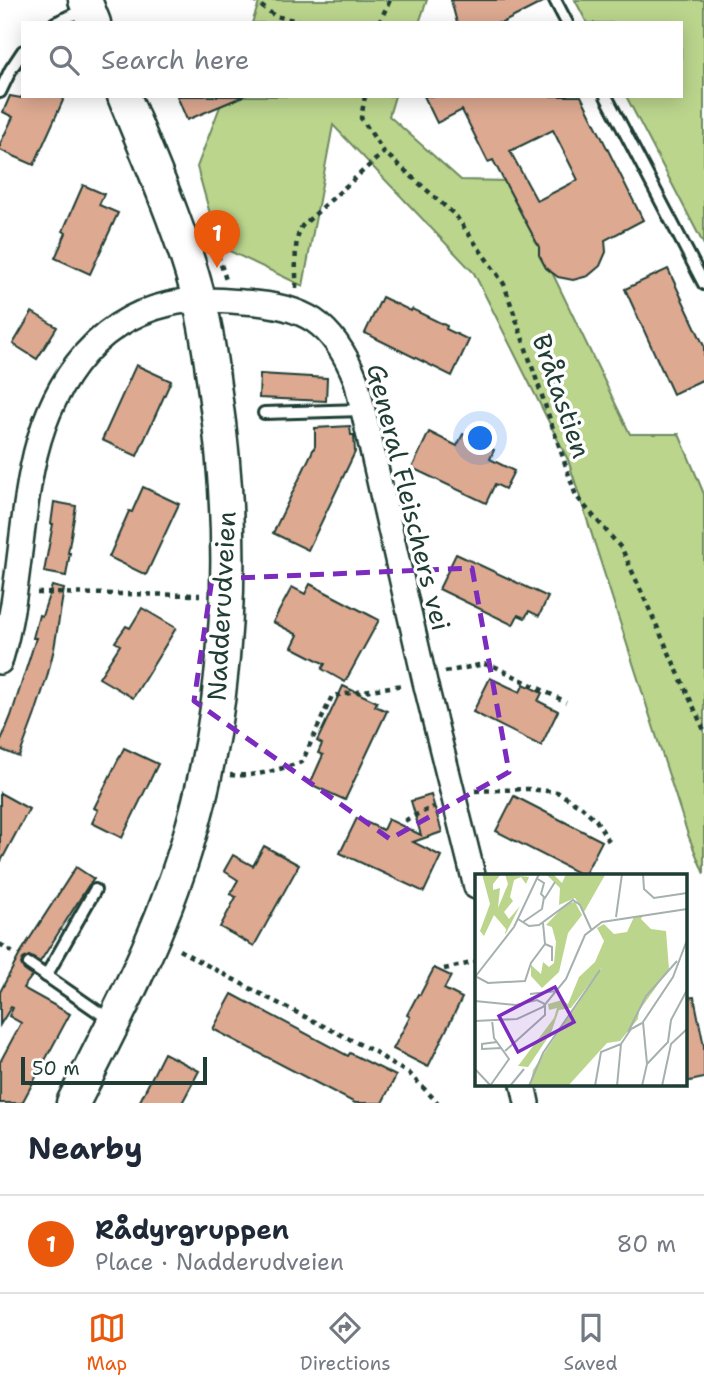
<!DOCTYPE html>
<meta charset="utf-8">
<style>
body{margin:0;font-family:"Shantell Sans",sans-serif;background:#f2f2f3;color:#1f2937}
.scale{position:absolute;left:21px;bottom:18px;width:186px;box-sizing:border-box;padding-left:7px;border:4px solid #1f3d34;border-top:0;font-size:19px;line-height:24px;white-space:nowrap;color:#1f3d34;-webkit-text-stroke:5px #fff;paint-order:stroke}
.you{position:absolute;left:481px;top:439px;width:24px;height:24px;margin:-18px;border:5px solid #fff;border-radius:50%;background:#1a73e8;box-shadow:0 0 0 10px #1a73e833}
.badge{display:grid;place-items:center;width:46px;height:46px;border-radius:50%;background:#ea580c;color:#fff;font-size:23px;font-weight:700}
.pin{position:absolute;translate:-50% -58px;filter:drop-shadow(0 2px 4px #0008)}
.pin::after{content:'';position:absolute;top:37px;width:24px;height:21px;background:inherit;clip-path:polygon(0 0,100% 0,50% 100%)}
.list{margin:0;padding:0;list-style:none}
h2{display:flex;justify-content:space-between;align-items:center;height:91px;margin:0;padding:0 28px;font-size:30px}
h2 small{font-size:23px;font-weight:400;color:#747a83}
.list li{display:grid;grid-template-columns:46px 1fr auto;gap:21px;align-items:center;box-sizing:border-box;height:98px;padding:0 28px;border-top:2px solid #e0e1e3}
.list b{display:block;font-size:26px;white-space:nowrap}
.list p{margin:0;font-size:23px;white-space:nowrap;color:#747a83}
.list em{font-size:23px;font-style:normal;color:#747a83}
.icon{flex:none;width:38px;height:38px;fill:none;stroke:currentColor;stroke-width:2;stroke-linecap:round;stroke-linejoin:round}
.map{position:relative;flex:none;width:704px;height:1103px;overflow:hidden}
.search{position:absolute;background:#fff;box-shadow:0 4px 18px #0003;left:21px;right:21px;top:21px;height:77px;display:flex;align-items:center;gap:18px;box-sizing:border-box;padding:0 24px;border-radius:0px;color:#747a83;font-size:26px}
.sheet{height:189px;background:#fff}
nav{display:flex;justify-content:space-around;align-items:center;box-sizing:border-box;height:98px;border-top:2px solid #e0e1e3;background:#fff;font-size:19px;color:#747a83}
nav a{display:grid;justify-items:center;gap:4px}
nav .on{color:#ea580c}
.map>svg:first-child{display:block}
.green{fill:#bbd58d;stroke:#6d8960;stroke-width:2}
.building{fill:#dda991;stroke:#1f3d34;stroke-width:2;fill-rule:evenodd}
.lines{fill:none;stroke-linecap:round;stroke-linejoin:round}
.lane-casing{stroke:#1f3d34;stroke-width:16}
.street-casing{stroke:#1f3d34;stroke-width:28}
.secondary-casing{stroke:#1f3d34;stroke-width:37}
.path{stroke:#1f3d34;stroke-width:4.5;stroke-dasharray:5 5;stroke-linecap:butt}
.lane{stroke:#fff;stroke-width:10}
.street{stroke:#fff;stroke-width:23}
.secondary{stroke:#fff;stroke-width:32}
.marked{fill:none;stroke:#7b2cbf;stroke-width:5;stroke-dasharray:14 9;stroke-linejoin:round}
.labels{text-anchor:middle;dominant-baseline:central;stroke-width:7;stroke-linejoin:round;paint-order:stroke}
.street-label{font-size:26px;fill:#1f3d34;stroke:#fff}
.inset-road{fill:none;stroke:#a5b1ae;stroke-width:2}
.view{fill:#7b2cbf;fill-opacity:0.15;stroke:#7b2cbf;stroke-width:3.5}
.inset-edge{fill:none;stroke:#1f3d34;stroke-width:3.5}
</style>
<div class="map">
<svg width="704" height="1103" viewBox="0 0 704 1103">
<rect width="100%" height="100%" fill="#fff"/>
<filter id="ink" filterUnits="userSpaceOnUse"><feTurbulence type="fractalNoise" baseFrequency=".0143" numOctaves="2"/><feDisplacementMap in="SourceGraphic" scale="14" xChannelSelector="R" yChannelSelector="G"/><feConvolveMatrix kernelMatrix="1 2 1 2 8 2 1 2 1" color-interpolation-filters="sRGB"/></filter>
<g filter="url(#ink)">
<g class="green">
<path d="M260,0H427L419,23H252Z"/>
<path d="M575,0H704V245L626,96H681V23H587Z"/>
<path d="M224,96H395L389,116L461,180L508,181L630,434H679L704,494V874L688,835L568,460L474,273L333,125L303,286L219,246L197,167Z"/>
</g>
<g class="building">
<path d="M451,0H547L502,23H457Z"/>
<path d="M10,96L21,98L22,96H65L34,165L0,150V144L13,117L3,112Z"/>
<path d="M177,96H244L187,120Z"/>
<path d="M424,96H581L643,220L605,240L606,252L600,266L588,276L573,280L558,277L546,268L539,255V247L493,160L488,162L462,110L437,123ZM553,130L578,180L537,201L510,151Z"/>
<path d="M83,185L104,194L99,205L118,213L90,274L55,258L66,233L63,231Z"/>
<path d="M668,269L704,346V379L673,394L625,289Z"/>
<path d="M382,297L411,311L412,309L447,326L446,329L469,340L452,376L365,333Z"/>
<path d="M32,312L57,327L37,359L13,344Z"/>
<path d="M136,365L171,381L137,456L102,440Z"/>
<path d="M260,374L327,378L326,401L259,398Z"/>
<path d="M350,426L351,435H354L355,452L308,550L273,533L315,446V428Z"/>
<path d="M429,432L457,446L463,434L494,450L490,459L514,471L505,489L495,484L486,503L412,468Z"/>
<path d="M143,487L179,504L146,575L109,557L129,511L132,512Z"/>
<path d="M54,502L76,506L68,553H70L66,576L44,572L53,524H51Z"/>
<path d="M456,554L548,597L539,616L529,611L525,618L518,615L513,625L439,589Z"/>
<path d="M310,584L379,620L345,682L322,669L325,664L292,647L298,635L273,622L292,587L305,594Z"/>
<path d="M52,586L64,589L54,649L47,677L35,714L19,757L0,749V743L11,716L36,638H33L39,615L42,616Z"/>
<path d="M142,608L176,628L133,698L99,678L120,645L115,642L126,626L130,628Z"/>
<path d="M490,678L520,692L524,684L542,693L538,701L558,711L541,746L473,712Z"/>
<path d="M343,686L377,702L375,706L387,711L345,800L310,784L323,755L318,753L322,744L317,741Z"/>
<path d="M124,748L158,764L122,838L92,823L98,810L94,808Z"/>
<path d="M0,793L29,809L0,863Z"/>
<path d="M431,795L442,832L413,842L441,856L424,892L340,853L357,818L383,830L388,819L421,835L411,801Z"/>
<path d="M514,796L602,841L584,876L496,831Z"/>
<path d="M264,846L299,865L254,946L220,927L236,897L230,894L238,880L224,871L233,855L253,866Z"/>
<path d="M76,867L94,879L88,886L40,962L29,956L23,959L21,964L24,970L32,976L23,988L70,1014L22,1103H0V1062L21,1023L9,1016L13,1008L11,1007L0,1025V992L21,952Z"/>
<path d="M434,968L451,976L444,989L462,998L428,1067L393,1049L410,1017L407,1015L418,994L420,995Z"/>
<path d="M232,994L348,1056L350,1053L396,1076L382,1103H355L213,1029Z"/>
<path d="M694,997L704,1046V1078L685,1082V998Z"/>
<path d="M164,1053L199,1071L182,1103H139Z"/>
</g>
<g class="lines">
<g class="lane-casing">
<g id="lane">
<path d="M555,0L567,23"/>
<path d="M55,23L85,9"/>
<path d="M0,92L11,69L23,51"/>
<path d="M606,96L704,284"/>
<path d="M264,413L362,410"/>
<path d="M29,964L110,1020"/>
<path d="M46,976L95,890"/>
</g>
</g>
<g class="street-casing">
<g id="street">
<path d="M0,662C19,599 19,533 32,469C47,393 89,322 169,304C192,298 219,300 243,302C304,305 333,322 356,380L425,682L476,887"/>
<path d="M523,1084L527,1103"/>
</g>
</g>
<g class="secondary-casing">
<g id="secondary">
<path d="M85,0L94,23"/>
<path d="M73,1103C115,1020 159,937 186,848C231,702 237,543 215,393C211,361 207,330 199,299C181,229 151,163 124,96"/>
</g>
</g>
<g class="path">
<path d="M253,0L275,16L303,22L318,23"/>
<path d="M379,23L390,0"/>
<path d="M365,96L361,118L384,152L456,216L504,284L576,496L622,549L704,730"/>
<path d="M218,255L226,280"/>
<path d="M296,288C297,268 292,244 302,226L384,152"/>
<path d="M37,593L200,595"/>
<path d="M445,672L484,664L496,667L566,702"/>
<path d="M230,775C258,777 276,770 302,762L332,696L403,685"/>
<path d="M475,791L528,789L557,792L582,807L596,820L610,843"/>
<path d="M405,821L411,817L434,807"/>
<path d="M0,944L16,955"/>
<path d="M179,950L268,998L375,1052L395,1066L409,1073L438,1103"/>
<path d="M444,969L476,962"/>
</g>
<use href="#lane" class="lane"/>
<use href="#street" class="street"/>
<use href="#secondary" class="secondary"/>
</g>
</g>
<path class="marked" d="M472,568L509,772L390,839L194,701L212,579Z"/>
<g class="labels">
<g class="street-label">
<text transform="translate(562 396) rotate(71)">Bråtastien</text>
<text transform="translate(409 497) rotate(76)">General Fleischers vei</text>
<text transform="translate(221 606) rotate(-87)">Nadderudveien</text>
</g>
</g>
<g transform="translate(475 874)">
<rect width="212" height="212" fill="#fff"/>
<path d="M7,0H26L18,10V16L25,14L23,34L33,10L30,0L54,3L51,10L46,3L39,6L35,23L38,27L29,38L34,45L45,32L30,61L31,55L19,41L9,62L5,57L15,30ZM71,0H78L87,9L91,0L130,1L109,38L100,24L84,31L85,14ZM100,28L107,41L93,59L84,98L67,114L56,102V91L66,100L68,88L74,93L79,89L81,68L77,53L71,51L92,29ZM168,41L166,45L176,55L191,57L194,95L164,137L163,145L145,167L132,169L93,212H55L58,196L128,92L96,134L84,136L76,159L53,193L43,192L79,144L82,134L74,136L73,130L87,126L93,130L104,103L120,88L129,67L122,54L129,50L139,60L152,58L159,43Z" fill="#bbd58d"/>
<path class="inset-road" d="M168,0L169,15L179,24L212,19M61,4L69,9L66,20L70,24L80,8M141,43L147,0M43,45L54,52L64,51L98,26L105,31L116,55M48,48L67,35L69,23M70,70L77,73V87M0,103L39,53L64,0M2,103L13,109L50,107L56,89L70,70L68,49M55,120L82,117M0,127L41,131L62,126L70,130V141L30,177M0,147L42,145L68,133L91,105L110,61L127,48L212,35M153,158L171,122L202,87M22,168L7,170V175L27,174M172,190L193,168L196,146L212,116M0,195L16,212M15,212L34,185L19,164L17,146M35,212L49,195M54,212L68,179L125,96M120,212L126,178L146,170M142,212L146,170L156,155L167,149M167,212L172,190L168,148L198,103L212,66M187,212L196,170L212,155"/>
<path class="view" d="M80,113L99,148L43,178L24,142Z"/>
<rect width="212" height="212" class="inset-edge"/>
</g>
</svg>
<div class="scale">50 m</div>
<div class="you"></div>
<div class="pin badge" style="left:217px;top:268px">1</div>
<div class="search"><svg class="icon" aria-label="search" viewBox="0 0 24 24"><circle cx="10" cy="10" r="6"/><path d="M15 15l6 6"/></svg>Search here</div>
</div>
<section class="sheet">
<h2>Nearby<small></small></h2>
<ul class="list">
<li><span class="badge">1</span><div><b>Rådyrgruppen</b><p>Place · Nadderudveien</p></div><em>80 m</em></li>
</ul>
</section>
<nav>
<a class="on"><svg class="icon" aria-label="map" viewBox="0 0 24 24"><path d="M3 6l6-2 6 2 6-2v14l-6 2-6-2-6 2zM9 4v14M15 6v14"/></svg>Map</a>
<a><svg class="icon" aria-label="directions" viewBox="0 0 24 24"><path d="M12 3l9 9-9 9-9-9zM9 14v-3h6M13 9l2 2-2 2"/></svg>Directions</a>
<a><svg class="icon" aria-label="saved" viewBox="0 0 24 24"><path d="M7 4h10v16l-5-4-5 4z"/></svg>Saved</a>
</nav>
